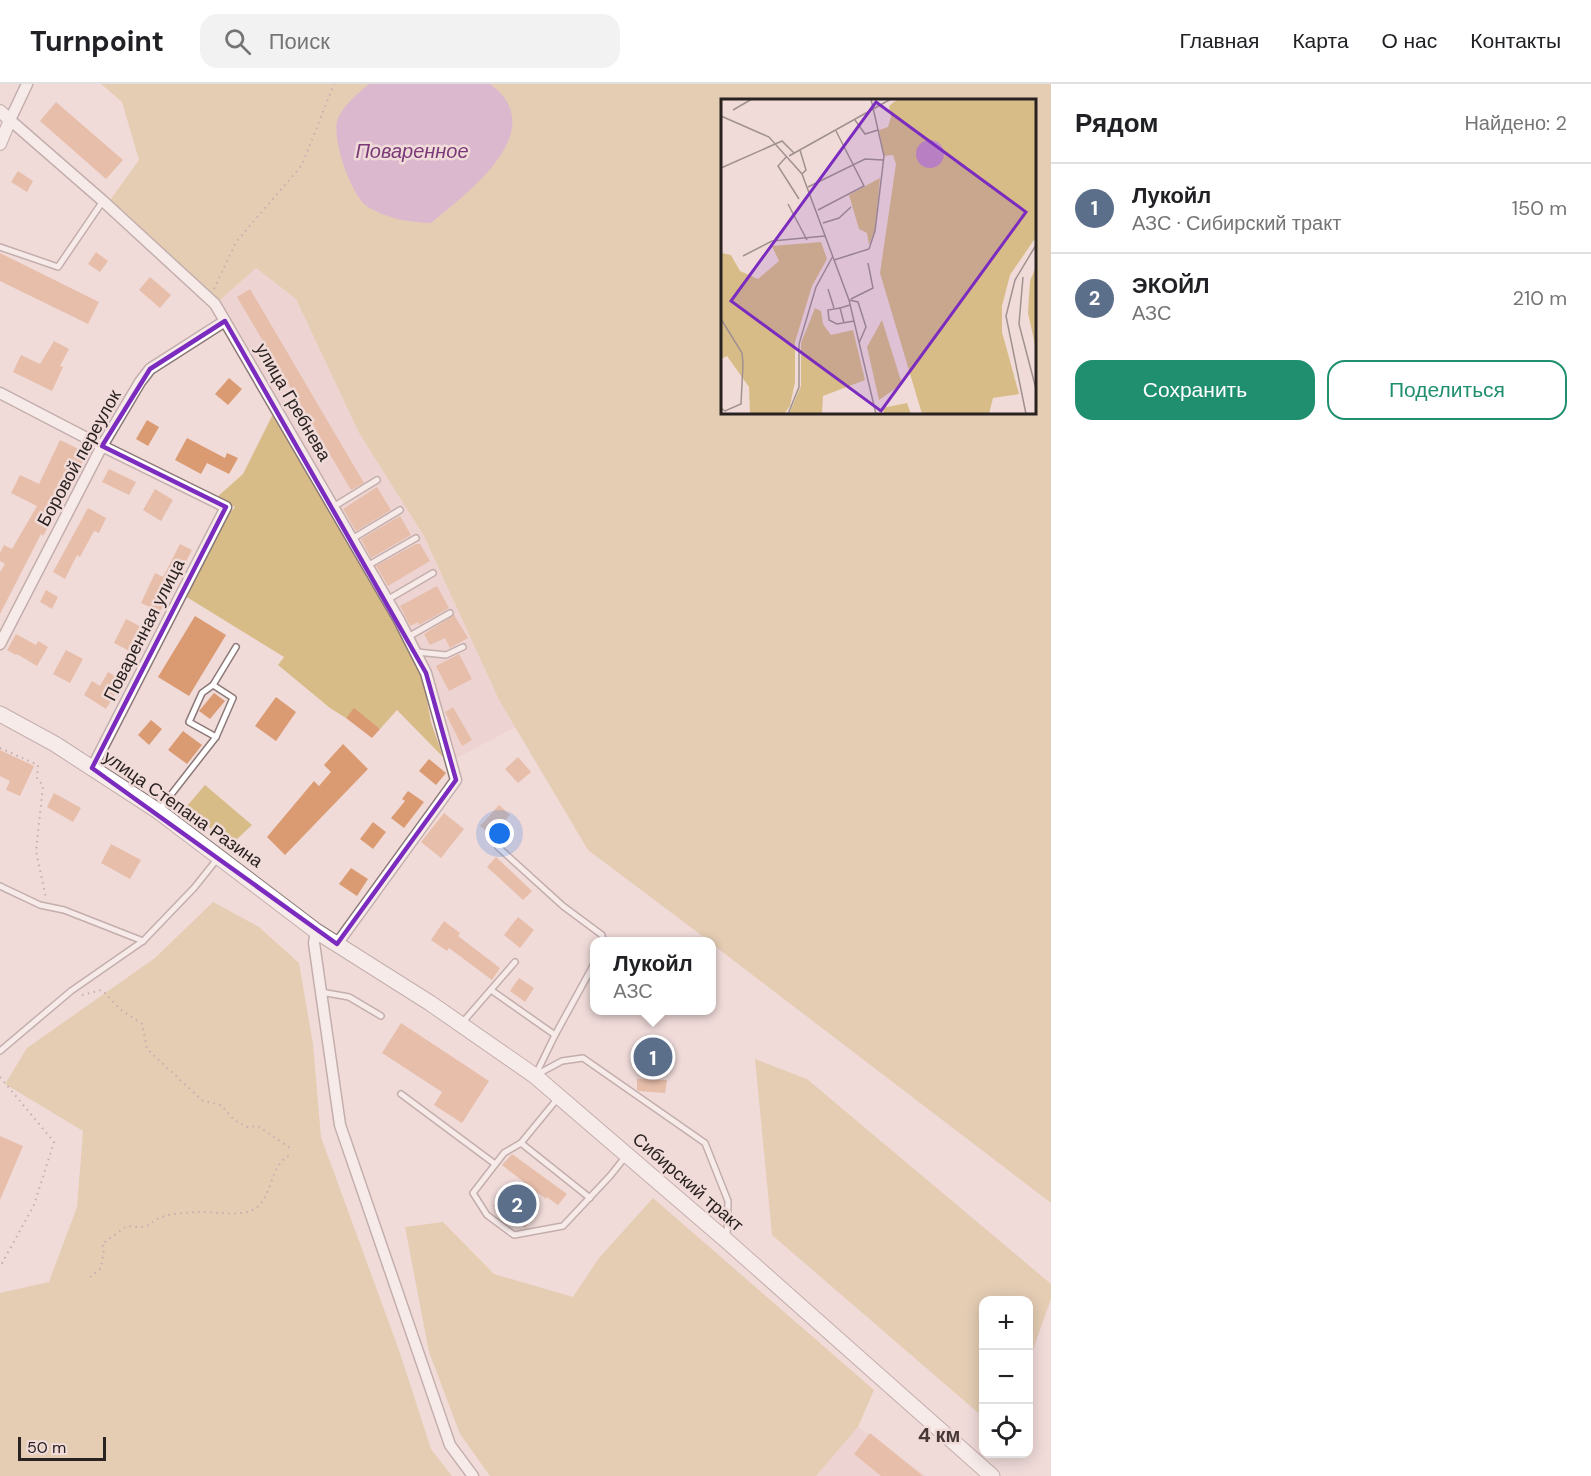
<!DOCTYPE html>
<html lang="ru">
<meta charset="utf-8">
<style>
body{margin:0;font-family:"DM Sans",sans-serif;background:#f2f2f2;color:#202124}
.controls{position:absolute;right:18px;bottom:18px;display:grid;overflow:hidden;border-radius:12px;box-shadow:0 3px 15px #0003}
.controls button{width:54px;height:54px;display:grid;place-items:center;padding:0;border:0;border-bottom:2px solid #e0e0e0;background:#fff;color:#202124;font:30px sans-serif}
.scale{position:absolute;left:18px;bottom:15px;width:88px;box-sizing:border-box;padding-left:6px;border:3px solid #292221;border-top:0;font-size:16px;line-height:21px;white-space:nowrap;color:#292221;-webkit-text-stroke:4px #f0dbd9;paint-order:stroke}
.you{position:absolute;left:500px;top:750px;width:21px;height:21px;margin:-15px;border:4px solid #fff;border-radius:50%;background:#1a73e8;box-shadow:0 0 0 9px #1a73e833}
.badge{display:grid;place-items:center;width:39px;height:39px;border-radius:50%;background:#1f8f70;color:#fff;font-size:20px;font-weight:700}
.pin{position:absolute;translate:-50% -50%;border:3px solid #fff;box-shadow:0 2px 6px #0006}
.popup{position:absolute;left:590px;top:853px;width:126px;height:78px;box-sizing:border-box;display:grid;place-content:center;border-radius:12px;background:#fff;filter:drop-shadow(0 2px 4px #0005);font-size:20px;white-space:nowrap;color:#757577}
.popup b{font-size:22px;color:#202124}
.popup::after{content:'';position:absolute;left:50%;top:100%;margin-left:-12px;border:12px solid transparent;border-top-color:#fff}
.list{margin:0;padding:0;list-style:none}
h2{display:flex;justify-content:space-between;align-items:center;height:78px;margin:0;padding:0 24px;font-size:26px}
h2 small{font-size:20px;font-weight:400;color:#757577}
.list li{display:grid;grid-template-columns:39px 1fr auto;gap:18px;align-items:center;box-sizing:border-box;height:90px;padding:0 24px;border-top:2px solid #e0e0e0}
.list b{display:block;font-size:22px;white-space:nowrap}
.list p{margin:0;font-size:20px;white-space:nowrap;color:#757577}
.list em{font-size:20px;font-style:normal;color:#757577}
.actions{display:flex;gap:12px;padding:18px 24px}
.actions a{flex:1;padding:14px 0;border:2px solid #1f8f70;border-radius:18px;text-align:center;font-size:21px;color:#1f8f70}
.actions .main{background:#1f8f70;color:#fff}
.icon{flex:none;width:33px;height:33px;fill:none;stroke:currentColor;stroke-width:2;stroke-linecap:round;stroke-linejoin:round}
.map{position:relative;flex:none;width:1051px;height:1392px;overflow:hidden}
header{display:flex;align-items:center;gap:36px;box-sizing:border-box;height:84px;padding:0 30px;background:#fff;border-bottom:2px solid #e0e0e0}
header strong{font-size:28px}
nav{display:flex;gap:33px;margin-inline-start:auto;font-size:21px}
.search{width:420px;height:54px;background:#f2f2f2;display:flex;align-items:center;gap:15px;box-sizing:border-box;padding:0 21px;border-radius:18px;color:#757577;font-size:22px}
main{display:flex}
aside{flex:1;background:#fff}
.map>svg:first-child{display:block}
.built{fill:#e8ccc9}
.green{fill:#d8bc88;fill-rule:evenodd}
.water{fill:#c48fc3}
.building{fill:#db9b72}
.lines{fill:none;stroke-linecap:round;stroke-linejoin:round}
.service-casing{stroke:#8c7977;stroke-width:8}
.minor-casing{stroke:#8c7977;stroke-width:13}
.tertiary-casing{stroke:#8c7977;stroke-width:14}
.secondary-casing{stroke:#8c7977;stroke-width:17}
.path{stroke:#8b7d7b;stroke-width:2;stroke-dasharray:1.5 4.5;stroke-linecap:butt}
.service{stroke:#fff;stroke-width:5}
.minor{stroke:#fff;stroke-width:10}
.tertiary{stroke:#fff;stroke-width:12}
.secondary{stroke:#fff;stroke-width:15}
.marked{fill:none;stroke:#7b2cbf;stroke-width:4.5;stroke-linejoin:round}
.labels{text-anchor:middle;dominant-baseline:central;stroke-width:5;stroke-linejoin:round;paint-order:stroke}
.street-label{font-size:18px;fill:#292221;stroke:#f0dbd9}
.water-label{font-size:20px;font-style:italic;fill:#7a3a7a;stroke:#f0dbd9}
.neighbourhood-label{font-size:20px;font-weight:bold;fill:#473735;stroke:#f0dbd9}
.inset-road{fill:none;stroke:#a0918f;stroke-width:1.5}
.view{fill:#7b2cbf;fill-opacity:0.15;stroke:#7b2cbf;stroke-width:3}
.inset-edge{fill:none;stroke:#292221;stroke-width:3}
</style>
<header>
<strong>Turnpoint</strong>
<div class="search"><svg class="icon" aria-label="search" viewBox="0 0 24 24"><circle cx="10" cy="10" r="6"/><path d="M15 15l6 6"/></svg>Поиск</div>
<nav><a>Главная</a><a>Карта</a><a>О нас</a><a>Контакты</a></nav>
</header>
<main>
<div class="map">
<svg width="1051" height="1392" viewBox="0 0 1051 1392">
<rect width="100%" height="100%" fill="#f0dbd9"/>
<g class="built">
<path d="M256,184L296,215L359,349L424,452L499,616L516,643L454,675L430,589L219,217Z"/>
<path d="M858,1343L926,1392H816Z"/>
</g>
<g class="green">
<path d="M101,0H1051V1119L712,860V858L709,857L588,766L499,616L424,452L359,349L296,215L256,184L219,217L110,116L139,76L122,18ZM723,16H1034V328H723Z"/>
<path d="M273,330L422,589L431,638L443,673L397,626L380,645L354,625L346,634L330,624L278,581L284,573L185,512L193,500L227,432L235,423L216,414L243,390Z"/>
<path d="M205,701L252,741L234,758L222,755L187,722Z"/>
<path d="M213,818L259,843L299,879L313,960L321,1053L400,1269L431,1365L452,1392H0V1209L49,1198L77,1123L83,1047L5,1000L27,964L155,874Z"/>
<path d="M755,975L807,995L1051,1200V1215L1029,1277L1028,1216H984L983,1333L772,1151Z"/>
<path d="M653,1114L874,1306L858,1343L816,1392H490L460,1350L429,1268L405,1143L443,1138L494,1190L573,1213L599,1174Z"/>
</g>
<path class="water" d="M369,0H490C553,46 467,109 431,139C408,138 388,135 368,123C352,114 330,52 338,34C344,21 358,9 369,0Z"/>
<g class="building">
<path d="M56,18L123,76L106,95L40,37Z"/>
<path d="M18,87L33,97L27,108L11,98Z"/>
<path d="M96,168L108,177L100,188L88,180Z"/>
<path d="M0,169L99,218L88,240L0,197Z"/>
<path d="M150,193L171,211L160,224L139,206Z"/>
<path d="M250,205L364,399L351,406L237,213Z"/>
<path d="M54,257L69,265L60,282L63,283L52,307L13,288L21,271L40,280Z"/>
<path d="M229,294L242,305L228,321L215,310Z"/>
<path d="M107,315L118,320L109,335L99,330Z"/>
<path d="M147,336L159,343L148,362L136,355Z"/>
<path d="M187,354L225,374L227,369L238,374L229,390L207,379L201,390L175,376Z"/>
<path d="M60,356L87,369L56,432L55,431L43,452L41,450L0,530V488L5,480L0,477V469L4,461L12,465L37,422L11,409L20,391L39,400Z"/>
<path d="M109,385L136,398L129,411L102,398Z"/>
<path d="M377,403L391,426L356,447L343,425Z"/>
<path d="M155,405L173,416L161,437L143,426Z"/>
<path d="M88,424L106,434L99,449L94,447L80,473L77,471L65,495L53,488Z"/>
<path d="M400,432L411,451L371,474L361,455Z"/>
<path d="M180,460L192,466L160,528L141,519L155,489L163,493Z"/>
<path d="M416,460H420L430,477L388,502L376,482Z"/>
<path d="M437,502L449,524L419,541L418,538L410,542L400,522Z"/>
<path d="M46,506L58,513L52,525L40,518Z"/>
<path d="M454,531L468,554L450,564L445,554L430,561L424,550Z"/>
<path d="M195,532L226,551L189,612L158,593Z"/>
<path d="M126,535L151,548L139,572L114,559Z"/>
<path d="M16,550L36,561L38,557L48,563L37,582L17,570L16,571L7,566Z"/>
<path d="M66,566L83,575L70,599L53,590Z"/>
<path d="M459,570L472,595L449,607L436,582Z"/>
<path d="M108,588L123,597L106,625L84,611L92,597L100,602Z"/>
<path d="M214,609L225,617L210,635L199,627Z"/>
<path d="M276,613L296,628L276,657L255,642Z"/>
<path d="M453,623L472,656L462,662L445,628Z"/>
<path d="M354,624L380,645L372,654L346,634Z"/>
<path d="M151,636L162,645L149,661L138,651Z"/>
<path d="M183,647L202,661L187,680L168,666Z"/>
<path d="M343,660L368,685L285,771L267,753L314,697L319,702L331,688L324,681Z"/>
<path d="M0,666L34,682L20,712L6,706L10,697L0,692Z"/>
<path d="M518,673L531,688L518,699L505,685Z"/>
<path d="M429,675L446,689L436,701L419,687Z"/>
<path d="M408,707L424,718L404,744L391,734L405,717L402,715Z"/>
<path d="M54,709L81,724L73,738L47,723Z"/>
<path d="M499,721L510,731L491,751L480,742Z"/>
<path d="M444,729L464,745L441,774L421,758Z"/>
<path d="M373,738L386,748L373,765L360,755Z"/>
<path d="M111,760L141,776L130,795L101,779Z"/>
<path d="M496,773L532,807L523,816L487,783Z"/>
<path d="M351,784L368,795L357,812L339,800Z"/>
<path d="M518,833L534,846L520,864L504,851Z"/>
<path d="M444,837L460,849L458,852L500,884L492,896L449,864L447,867L431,856Z"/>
<path d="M519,894L534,904L525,918L510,907Z"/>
<path d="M401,939L489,997L462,1039L434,1021L442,1008L382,969Z"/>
<path d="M642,965H666L665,978H641Z"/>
<path d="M637,995L667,996L665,1009L639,1007L637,1006Z"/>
<path d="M0,1052L23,1062L0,1116Z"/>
<path d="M512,1070L567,1110L558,1121L547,1113L546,1115L502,1081Z"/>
<path d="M506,1106L539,1125L525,1144L493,1122Z"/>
<path d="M870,1349L923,1392H881L854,1370Z"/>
</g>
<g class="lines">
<g class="service-casing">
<g id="service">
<path d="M0,163L58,183L103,117"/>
<path d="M333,423L377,396"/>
<path d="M352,455L400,426"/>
<path d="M367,482L416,454"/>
<path d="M387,516L433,489"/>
<path d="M408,553L450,529"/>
<path d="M417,568L446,571L463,563"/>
<path d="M213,601L202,609L189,638L216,653"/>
<path d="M159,726L216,653L233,614L213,601L236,563"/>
<path d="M498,763L563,822L602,851L603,858"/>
<path d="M0,802L40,821L64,826L143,857"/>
<path d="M491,906L555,951"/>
<path d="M321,908L349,913L381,932"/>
<path d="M462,939L515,878"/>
<path d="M0,967L71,907L143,857L194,804L218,774"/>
<path d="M536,990L555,951L594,880"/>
<path d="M536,991L562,977L583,974L705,1059L728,1117L727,1154"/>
<path d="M401,1010L495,1080"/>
<path d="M558,1014L521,1059L590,1114"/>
<path d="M521,1059L504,1069L473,1109L487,1131L514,1151L563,1142L610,1092L626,1072"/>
</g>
</g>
<g class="minor-casing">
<g id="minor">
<path d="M27,0L10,36L103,117L215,220L399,536L426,589L456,696L337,860"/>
<path d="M0,309L102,362L226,423L92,684"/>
<path d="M0,560L102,362L140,298L150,285L225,237"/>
<path d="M316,847L314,859L340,1041L450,1361L473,1392"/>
</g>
</g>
<g class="tertiary-casing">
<path id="tertiary" d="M0,27L10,36L0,60"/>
</g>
<g class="secondary-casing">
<path id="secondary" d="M0,630L55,660L158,727L316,847L430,919L535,992L727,1157L992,1392"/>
</g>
<g class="path">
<path d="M214,205L236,158L302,81L334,0"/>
<path d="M0,664L38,681L37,694L43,702L36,767L46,814"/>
<path d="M82,911L102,906L120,925L142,940L147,965L203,1017L221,1021L234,1036L247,1043L258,1042L290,1064"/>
<path d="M0,993L54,1058L34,1121L0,1183"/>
<path d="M90,1193L101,1184L104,1165L102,1160L127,1142C154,1146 145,1138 165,1132C174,1129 188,1129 197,1128C213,1127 243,1134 256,1124C274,1110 269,1082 290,1071"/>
</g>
<use href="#service" class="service"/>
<use href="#minor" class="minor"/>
<use href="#tertiary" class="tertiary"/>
<use href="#secondary" class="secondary"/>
</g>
<path d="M0 0H1051V1392H0ZM225,237L426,589L456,696L337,860L92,684L226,423L102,362L150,285Z" fill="#f0dbd9" fill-opacity=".55" fill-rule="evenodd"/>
<path class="marked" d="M225,237L426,589L456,696L337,860L92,684L226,423L102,362L150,285Z"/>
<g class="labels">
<g class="street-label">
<text transform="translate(293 318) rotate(60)">улица Гребнева</text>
<text transform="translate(79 374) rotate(-61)">Боровой переулок</text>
<text transform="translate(144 546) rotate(-63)">Поваренная улица</text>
<text transform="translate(183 725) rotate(35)">улица Степана Разина</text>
<text transform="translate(688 1098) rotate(41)">Сибирский тракт</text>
</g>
<g class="water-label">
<text x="412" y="67">Поваренное</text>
</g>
<g class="neighbourhood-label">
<text x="939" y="1351">4 км</text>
</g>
</g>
<g transform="translate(721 15)">
<rect width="315" height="315" fill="#f0dbd9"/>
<path d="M177,0H315V138L289,176L281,207V233L298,295L272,299L268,315H201L159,174L175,65L172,56L163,57L158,31L167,28L170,18L168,7ZM159,79L154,131L148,146L146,134L138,130L128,96ZM100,143L106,160L91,187L74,243V283L69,307L63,315H29L28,288L6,257L0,260V154L10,156L19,172L37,180L58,162L51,147ZM315,167V250L307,214L309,182ZM94,209L100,212L102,225L110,236L132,231L144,281L102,297L101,315H68L80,287V244ZM161,221L181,285L158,301L146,248ZM186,304L190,315H164L161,309Z" fill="#d8bc88"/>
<path d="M195 55a14 14 0 1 1 28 0a14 14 0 1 1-28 0Z" fill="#c48fc3"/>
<path class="inset-road" d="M12,11L31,0M0,17L48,38L81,75L128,201L155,315M134,21L144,35L157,31M79,51L85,71L81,75M66,57L57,67L78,100M68,57L170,0M0,69L61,42L73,54M87,88L144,60L162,61M67,105L86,141M97,111L143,87L115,32M102,124L118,119L130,108M22,157L51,142L104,137M113,161L148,150L154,132L163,57L150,0M302,178L298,225L315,290M107,190L113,209M130,200L152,189L147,164M128,201L137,203L145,228L138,244M119,209L107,211L108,221L116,225L133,222M0,220L21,254L22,265L20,305L4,312L0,309M123,224L119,209L129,206M67,315L78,288V245L95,188L112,157M305,315L285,217L294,181L315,146"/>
<path class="view" d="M155,3L305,113L160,312L10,202Z"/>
<rect width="315" height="315" class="inset-edge"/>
</g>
</svg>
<div class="controls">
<button>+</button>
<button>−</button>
<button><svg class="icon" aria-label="locate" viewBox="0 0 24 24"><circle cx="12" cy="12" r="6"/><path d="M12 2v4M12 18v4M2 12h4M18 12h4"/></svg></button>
</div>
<div class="scale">50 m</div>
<div class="you"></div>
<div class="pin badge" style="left:653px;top:973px;background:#5c6f8a">1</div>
<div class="popup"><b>Лукойл</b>АЗС</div>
<div class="pin badge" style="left:517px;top:1120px;background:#5c6f8a">2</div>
</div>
<aside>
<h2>Рядом<small>Найдено: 2</small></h2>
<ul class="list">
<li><span class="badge" style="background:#5c6f8a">1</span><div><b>Лукойл</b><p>АЗС · Сибирский тракт</p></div><em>150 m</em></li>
<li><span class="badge" style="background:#5c6f8a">2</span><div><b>ЭКОЙЛ</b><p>АЗС</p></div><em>210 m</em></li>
</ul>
<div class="actions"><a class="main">Сохранить</a><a>Поделиться</a></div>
</aside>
</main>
